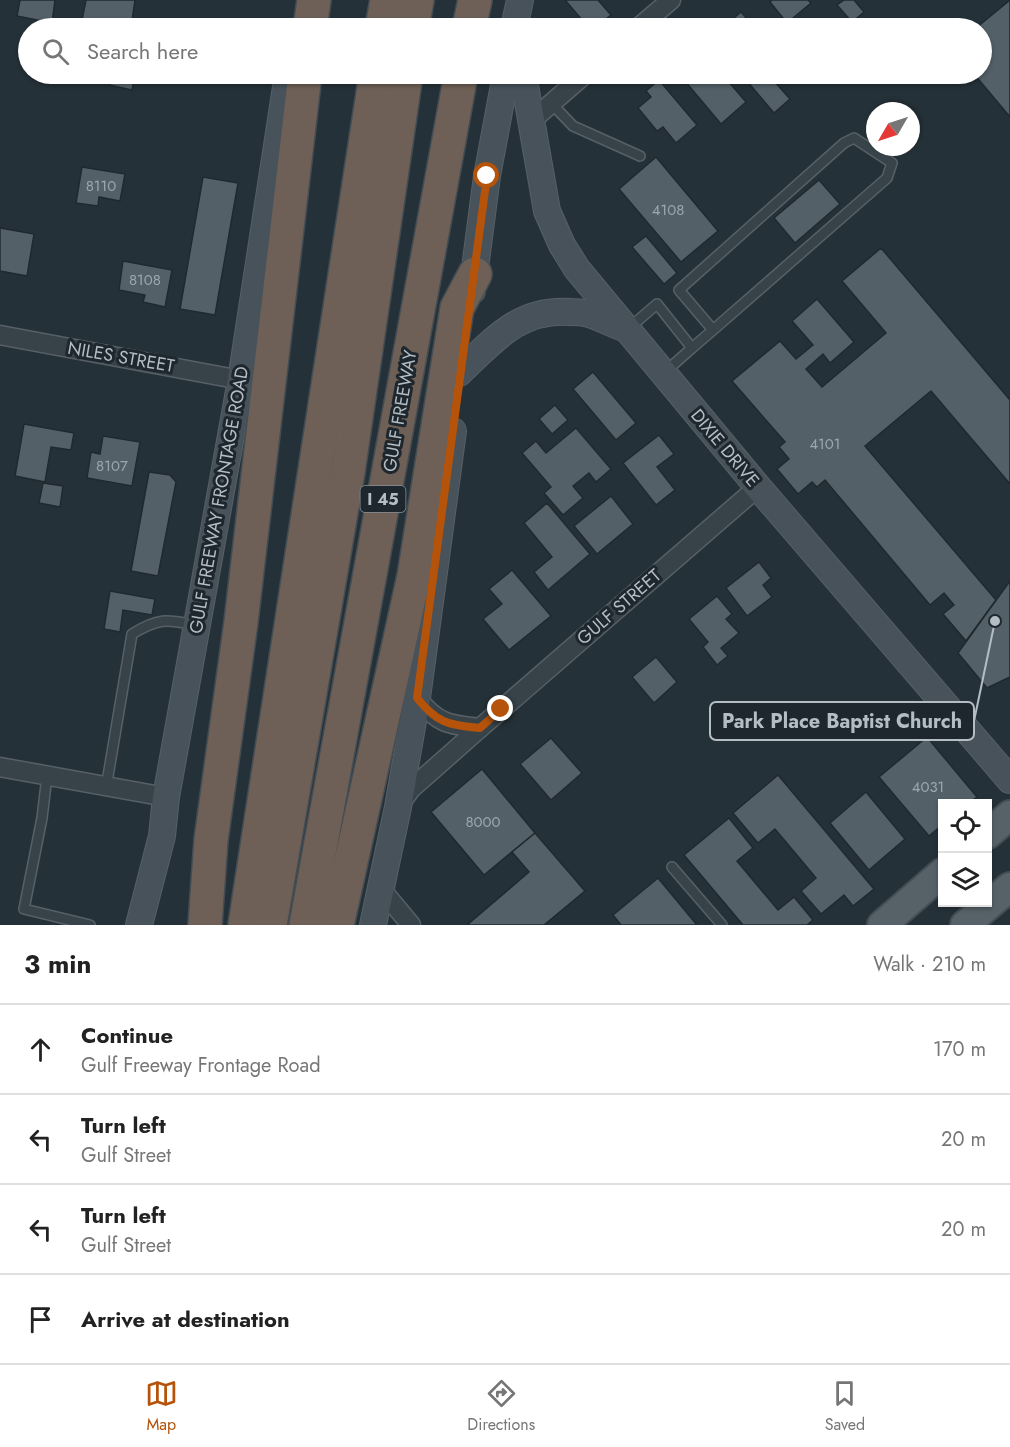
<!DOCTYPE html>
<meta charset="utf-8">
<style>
body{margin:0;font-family:Jost,sans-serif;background:#f2f2f2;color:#222}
.controls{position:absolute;right:18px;bottom:18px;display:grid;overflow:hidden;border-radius:0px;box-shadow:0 2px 4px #0004}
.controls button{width:54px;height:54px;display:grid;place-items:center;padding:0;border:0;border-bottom:2px solid #e0e0e0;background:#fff;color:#222;font:30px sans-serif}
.compass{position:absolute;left:866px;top:102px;width:54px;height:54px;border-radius:50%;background:#fff;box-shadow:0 2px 4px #0004;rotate:231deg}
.stop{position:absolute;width:18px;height:18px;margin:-14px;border:4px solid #b45309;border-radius:50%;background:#fff}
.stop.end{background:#b45309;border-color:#fff;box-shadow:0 2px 6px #0008}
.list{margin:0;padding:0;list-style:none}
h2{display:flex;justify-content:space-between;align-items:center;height:78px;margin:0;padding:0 24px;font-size:26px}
h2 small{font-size:20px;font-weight:400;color:#767676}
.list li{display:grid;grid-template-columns:39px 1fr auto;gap:18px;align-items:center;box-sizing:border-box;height:90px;padding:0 24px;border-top:2px solid #e0e0e0}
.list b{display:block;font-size:22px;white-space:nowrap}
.list p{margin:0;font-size:20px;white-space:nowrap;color:#767676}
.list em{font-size:20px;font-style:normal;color:#767676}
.icon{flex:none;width:33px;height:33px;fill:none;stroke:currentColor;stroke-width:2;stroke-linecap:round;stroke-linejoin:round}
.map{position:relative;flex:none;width:1010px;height:925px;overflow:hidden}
.search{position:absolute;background:#fff;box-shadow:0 2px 4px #0004;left:18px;right:18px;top:18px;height:66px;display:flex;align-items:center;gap:15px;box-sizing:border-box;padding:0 21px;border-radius:33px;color:#767676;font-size:22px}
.sheet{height:438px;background:#fff}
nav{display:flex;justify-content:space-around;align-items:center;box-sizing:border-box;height:84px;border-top:2px solid #e0e0e0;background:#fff;font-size:16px;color:#767676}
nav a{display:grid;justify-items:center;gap:3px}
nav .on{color:#b45309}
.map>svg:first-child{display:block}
.building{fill:#536068;stroke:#20292f;stroke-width:1.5}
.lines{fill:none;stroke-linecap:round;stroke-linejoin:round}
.lane-casing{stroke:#566066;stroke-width:12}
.street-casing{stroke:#566066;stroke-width:21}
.secondary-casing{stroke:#566066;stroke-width:28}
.primary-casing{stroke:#444e54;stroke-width:32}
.highway-casing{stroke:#444d53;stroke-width:36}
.lane{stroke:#384249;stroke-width:9}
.street{stroke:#384249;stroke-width:18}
.secondary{stroke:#47525b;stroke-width:26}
.primary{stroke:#566168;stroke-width:28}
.highway{stroke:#6e6056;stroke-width:33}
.route{stroke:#b45309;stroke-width:8}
.labels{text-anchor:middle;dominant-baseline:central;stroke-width:6;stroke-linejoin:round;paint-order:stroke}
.number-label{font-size:15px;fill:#9ca6ad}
.shield{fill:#1e272d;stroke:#879097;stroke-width:1.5}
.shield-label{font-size:16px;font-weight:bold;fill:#b4bdc4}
.street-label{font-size:18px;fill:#b4bdc4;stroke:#1e272d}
.leader{fill:none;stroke:#b4bdc4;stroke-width:2}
.callout-dot{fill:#b4bdc4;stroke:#1e272d;stroke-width:2}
.callout{fill:#1e272d;stroke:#b4bdc4;stroke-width:2}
.callout-label{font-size:20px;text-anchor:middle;font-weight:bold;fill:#b4bdc4}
</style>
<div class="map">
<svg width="1010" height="925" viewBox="0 0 1010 925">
<rect width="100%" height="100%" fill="#253138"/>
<g class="building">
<path d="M20,0H55L52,23L17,16Z"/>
<path d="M86,0H135L131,28H105L106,24L82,20Z"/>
<path d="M565,0H598L611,15L594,28H589Z"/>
<path d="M772,0H808L811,3L787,23L770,2Z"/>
<path d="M844,0H854L864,12L852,22L837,5Z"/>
<path d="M1010,0V117L974,74H982V28H976Z"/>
<path d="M741,12L755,28H722Z"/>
<path d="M111,74H135L132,90L109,85Z"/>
<path d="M679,74H722L746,102L721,124Z"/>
<path d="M741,74H785L775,82L790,99L774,113Z"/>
<path d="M659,80L697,125L676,143L663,127L657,131L638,108L651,97L646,91Z"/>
<path d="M656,157L718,231L681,262L619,189Z"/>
<path d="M82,167L125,174L120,201L99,197L98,206L76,203Z"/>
<path d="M203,177L238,183L215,315L180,309Z"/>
<path d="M819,180L840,204L795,243L774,218Z"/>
<path d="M0,228L34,234L27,276L0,271Z"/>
<path d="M646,236L677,273L664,284L632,247Z"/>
<path d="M881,248L1010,400V484L931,391L865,446L996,600L966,641L943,614L954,605L944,593L930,605L825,480L817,487L812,482L798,494L777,469L789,459L779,447L785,442L732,381L780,341L796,359L813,345L792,321L817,299L854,342L830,363L823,354L806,369L822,387L886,333L842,281Z"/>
<path d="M123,261L172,270L165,307L143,302L145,295L119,290Z"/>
<path d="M593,372L636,423L616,440L573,389Z"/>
<path d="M555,405L568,420L552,434L539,419Z"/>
<path d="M24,424L74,433L71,450L51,447L45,482L15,476Z"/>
<path d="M576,428L611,469L596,482L589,473L573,486L583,498L563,515L544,493L551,487L522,453L536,441L546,453Z"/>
<path d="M659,435L674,454L657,467L675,490L656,505L623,463Z"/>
<path d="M103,436L140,442L132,486L87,478L91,452L100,454Z"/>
<path d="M149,472L170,475L176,482L158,576L131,571Z"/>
<path d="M43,483L63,486L60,507L39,503Z"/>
<path d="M611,496L633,524L597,554L574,526Z"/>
<path d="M547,503L590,554L548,590L534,572L552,557L524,523Z"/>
<path d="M759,562L771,578L763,585L772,597L747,616L726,588Z"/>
<path d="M512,570L551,616L509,650L483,619L502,604L489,589Z"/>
<path d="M1010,581V677L987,688L958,653Z"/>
<path d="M110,591L155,599L152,615L123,610L120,632L104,629Z"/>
<path d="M717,596L732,614L726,619L739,633L721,648L728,656L717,665L703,647L708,642L689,619Z"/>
<path d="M656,657L677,682L654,703L632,677Z"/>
<path d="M927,737L977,797L968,804H942V825L929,836L879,777Z"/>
<path d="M551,738L582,773L551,800L520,764Z"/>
<path d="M482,769L535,833L484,875L431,812Z"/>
<path d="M778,775L874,889L853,906L844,895L821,914L801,891L816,878L775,829L758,843L733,813Z"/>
<path d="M866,792L905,839L869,870L830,823Z"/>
<path d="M729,818L753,848L737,861L778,910L794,897L813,920L807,925H743L684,855Z"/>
<path d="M535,833L585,891L544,925H467L529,872L512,852Z"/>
<path d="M658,878L697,925H621L613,915Z"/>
</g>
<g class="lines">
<g class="lane-casing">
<g id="lane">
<path d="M551,103L573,126L640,156"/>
<path d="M628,329L657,304L692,348L665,372"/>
<path d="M692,348L713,330L887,178L892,163L854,138L844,143L679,290L713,330"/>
<path d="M47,776L42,818L24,909L90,925"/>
<path d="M106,788L132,634C158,618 166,619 195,625"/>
<path d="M672,867L722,925"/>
</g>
</g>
<g class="street-casing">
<g id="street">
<path d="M638,28L671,0"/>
<path d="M530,122L585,74"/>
<path d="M0,335L241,380"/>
<path d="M417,698C437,723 448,725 480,728"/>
<path d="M0,767L166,797"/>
<path d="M400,804L411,789L480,728L758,487"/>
<path d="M381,889L411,925"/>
</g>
</g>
<g class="secondary-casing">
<g id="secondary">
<path d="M514,28L520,0"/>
<path d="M523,74L547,211L562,245L577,269L758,487L1010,780"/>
<path d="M472,291L487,176L506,74"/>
<path d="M459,373C493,341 519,308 570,312C576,312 583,312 589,314C601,318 612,324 624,328"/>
<path d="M139,925L162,836L166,797L241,380L288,74"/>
<path d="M373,925L398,807L417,698L453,431"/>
</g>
</g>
<g class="primary-casing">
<g id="primary">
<path d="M988,834L1010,815"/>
<path d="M882,925L942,873"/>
<path d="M965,925L1010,887"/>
</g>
</g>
<g class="highway-casing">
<g id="highway">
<path d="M310,28L314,0"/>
<path d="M382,28L387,0"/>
<path d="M412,28L417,0"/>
<path d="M469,28L475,0"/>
<path d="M205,925L211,840L241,622L305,74"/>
<path d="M245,925L376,74"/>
<path d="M270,925L348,472L406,74"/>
<path d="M306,925L461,74"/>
<path d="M337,925L414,576L457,308L475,274"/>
</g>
</g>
<use href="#lane" class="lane"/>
<use href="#street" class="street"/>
<use href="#secondary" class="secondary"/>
<use href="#primary" class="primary"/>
<use href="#highway" class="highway"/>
</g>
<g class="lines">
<path class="route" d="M487,176L417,698C437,723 448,725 480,728L501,709"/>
</g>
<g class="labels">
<g class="number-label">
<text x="101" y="186">8110</text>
<text x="668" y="210">4108</text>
<text x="145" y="280">8108</text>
<text x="825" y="444">4101</text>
<text x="112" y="466">8107</text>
<text x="928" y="787">4031</text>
<text x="483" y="822">8000</text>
</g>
<rect class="shield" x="360.5" y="486" width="45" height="26" rx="4.5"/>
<g class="shield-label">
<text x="383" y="499">I 45</text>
</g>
<g class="street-label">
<text transform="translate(121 357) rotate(10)">NILES STREET</text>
<text transform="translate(400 411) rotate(-80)">GULF FREEWAY</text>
<text transform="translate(725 448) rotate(50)">DIXIE DRIVE</text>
<text transform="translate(219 500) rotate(-80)">GULF FREEWAY FRONTAGE ROAD</text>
<text transform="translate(619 607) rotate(-41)">GULF STREET</text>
</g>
</g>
<path class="leader" d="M995 621L974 721"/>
<circle class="callout-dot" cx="995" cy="621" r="6"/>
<rect class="callout" x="710" y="702" width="264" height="38" rx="6"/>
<g class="callout-label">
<text x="842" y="728">Park Place Baptist Church</text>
</g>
</svg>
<div class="controls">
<button><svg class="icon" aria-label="locate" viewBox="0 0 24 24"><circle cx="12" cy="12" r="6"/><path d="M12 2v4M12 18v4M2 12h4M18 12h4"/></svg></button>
<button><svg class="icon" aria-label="layers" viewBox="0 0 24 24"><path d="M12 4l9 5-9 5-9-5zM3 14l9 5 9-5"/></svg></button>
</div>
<svg class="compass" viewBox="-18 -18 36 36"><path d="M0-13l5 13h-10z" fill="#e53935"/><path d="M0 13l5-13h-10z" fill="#767676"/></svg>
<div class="stop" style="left:487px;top:176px"></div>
<div class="stop end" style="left:501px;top:709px"></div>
<div class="search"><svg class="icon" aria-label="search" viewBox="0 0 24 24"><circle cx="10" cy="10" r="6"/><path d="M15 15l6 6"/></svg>Search here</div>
</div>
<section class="sheet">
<h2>3 min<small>Walk · 210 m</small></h2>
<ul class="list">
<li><svg class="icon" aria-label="ahead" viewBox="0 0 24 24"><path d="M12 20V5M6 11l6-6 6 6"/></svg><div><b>Continue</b><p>Gulf Freeway Frontage Road</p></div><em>170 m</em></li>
<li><svg class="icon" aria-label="left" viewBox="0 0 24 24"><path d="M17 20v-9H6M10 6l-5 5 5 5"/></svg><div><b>Turn left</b><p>Gulf Street</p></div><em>20 m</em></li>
<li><svg class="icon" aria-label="left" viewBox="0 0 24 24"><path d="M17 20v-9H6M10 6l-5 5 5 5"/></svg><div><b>Turn left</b><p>Gulf Street</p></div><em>20 m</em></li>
<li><svg class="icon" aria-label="arrive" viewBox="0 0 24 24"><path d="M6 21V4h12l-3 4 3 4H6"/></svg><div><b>Arrive at destination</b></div></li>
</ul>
</section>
<nav>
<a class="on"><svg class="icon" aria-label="map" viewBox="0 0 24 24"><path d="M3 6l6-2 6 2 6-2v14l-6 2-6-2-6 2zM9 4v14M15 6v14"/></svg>Map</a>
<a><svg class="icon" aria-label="directions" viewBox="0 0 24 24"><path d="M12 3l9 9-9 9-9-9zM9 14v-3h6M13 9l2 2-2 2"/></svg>Directions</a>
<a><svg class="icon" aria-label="saved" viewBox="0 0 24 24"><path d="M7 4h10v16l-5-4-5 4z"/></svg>Saved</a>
</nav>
